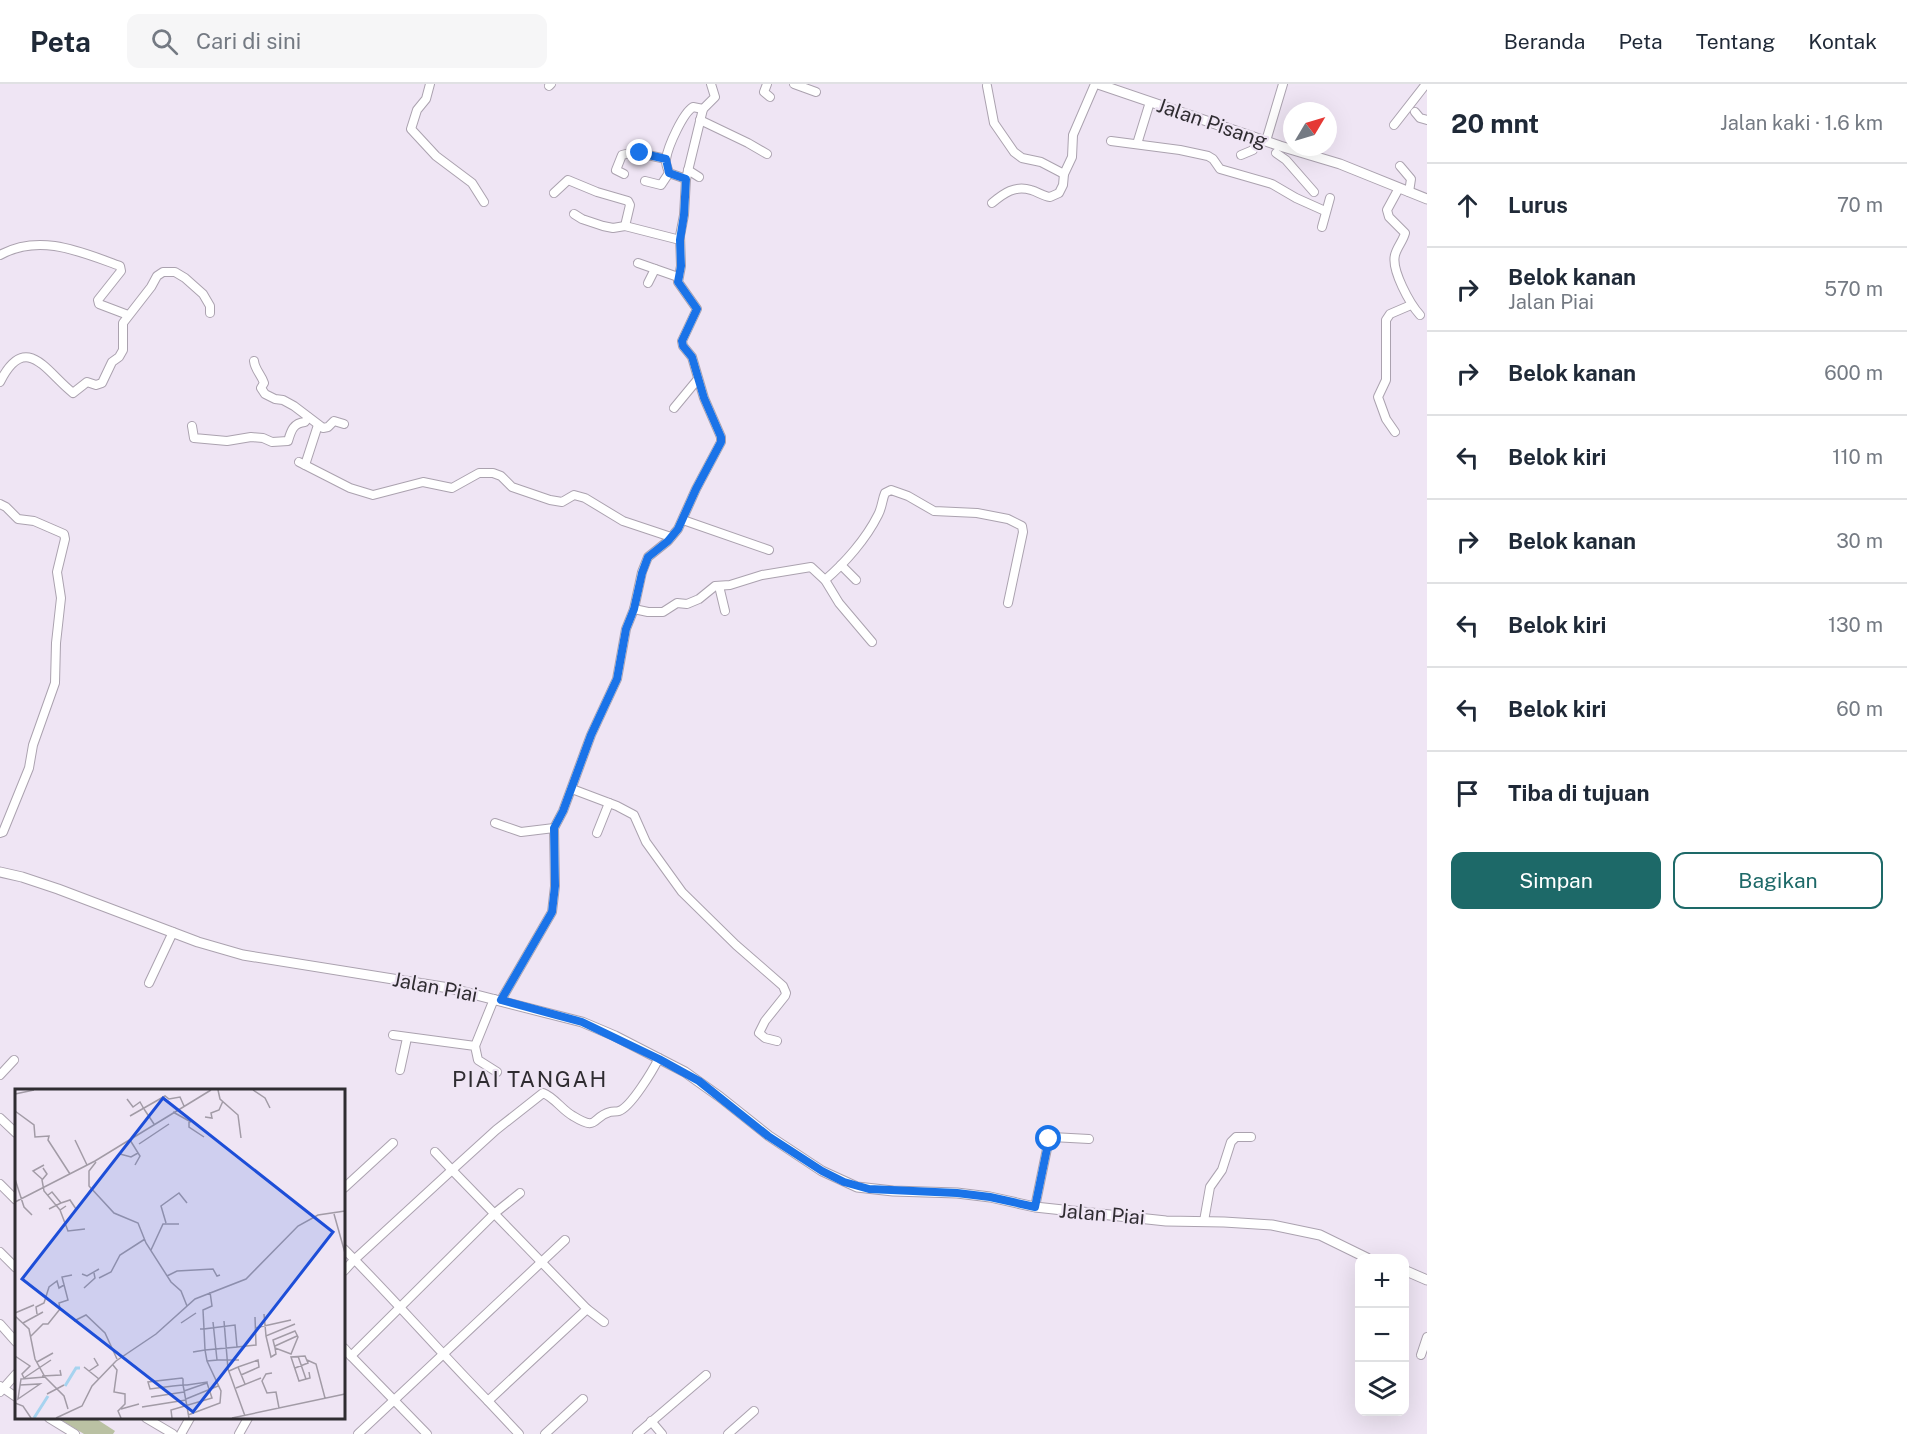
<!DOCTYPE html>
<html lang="id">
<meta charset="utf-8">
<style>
body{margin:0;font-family:"Public Sans",sans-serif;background:#f6f6f7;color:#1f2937}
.controls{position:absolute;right:18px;bottom:18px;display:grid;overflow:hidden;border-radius:12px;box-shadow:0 6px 24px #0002}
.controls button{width:54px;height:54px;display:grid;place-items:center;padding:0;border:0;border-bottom:2px solid #e0e1e3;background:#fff;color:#1f2937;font:30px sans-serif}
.compass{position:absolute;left:1283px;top:18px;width:54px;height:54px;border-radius:50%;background:#fff;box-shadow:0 6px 24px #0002;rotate:52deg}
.stop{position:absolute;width:18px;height:18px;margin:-14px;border:4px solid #1a73e8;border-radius:50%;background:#fff}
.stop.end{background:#1a73e8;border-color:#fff;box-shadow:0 2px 6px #0008}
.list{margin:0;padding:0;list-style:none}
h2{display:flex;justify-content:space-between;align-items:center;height:78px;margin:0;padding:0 24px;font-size:26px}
h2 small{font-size:20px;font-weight:400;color:#747a83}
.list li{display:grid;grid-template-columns:39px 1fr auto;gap:18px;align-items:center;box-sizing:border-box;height:84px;padding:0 24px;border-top:2px solid #e0e1e3}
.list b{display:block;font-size:22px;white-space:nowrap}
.list p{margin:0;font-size:20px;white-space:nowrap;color:#747a83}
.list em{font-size:20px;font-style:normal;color:#747a83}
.actions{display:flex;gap:12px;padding:18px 24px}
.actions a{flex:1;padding:14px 0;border:2px solid #1d6968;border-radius:12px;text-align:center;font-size:21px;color:#1d6968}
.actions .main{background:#1d6968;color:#fff}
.icon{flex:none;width:33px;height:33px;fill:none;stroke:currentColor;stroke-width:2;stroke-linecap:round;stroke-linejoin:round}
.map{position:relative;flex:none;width:1427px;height:1350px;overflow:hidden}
header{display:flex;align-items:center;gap:36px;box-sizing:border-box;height:84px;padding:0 30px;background:#fff;border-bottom:2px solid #e0e1e3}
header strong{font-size:28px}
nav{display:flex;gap:33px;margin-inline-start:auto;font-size:21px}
.search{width:420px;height:54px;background:#f6f6f7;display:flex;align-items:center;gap:15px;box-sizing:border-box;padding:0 21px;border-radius:12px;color:#747a83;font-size:22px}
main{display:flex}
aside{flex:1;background:#fff}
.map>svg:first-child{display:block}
.green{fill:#bac1a3}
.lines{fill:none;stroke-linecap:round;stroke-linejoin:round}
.minor-casing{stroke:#aba2af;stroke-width:10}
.tertiary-casing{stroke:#aba2af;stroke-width:11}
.minor{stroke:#fff;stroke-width:8}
.tertiary{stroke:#fff;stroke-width:9}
.route{stroke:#1a73e8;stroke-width:8}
.labels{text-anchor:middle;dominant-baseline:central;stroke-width:4.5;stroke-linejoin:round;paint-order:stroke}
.street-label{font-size:20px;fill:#2f2c31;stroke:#efe5f4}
.quarter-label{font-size:22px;letter-spacing:1.5px;fill:#2f2c31;stroke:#efe5f4}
.inset-river{fill:none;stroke:#a6d3ef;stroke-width:3}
.inset-road{fill:none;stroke:#a29ba6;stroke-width:1.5}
.view{fill:#1d4ed8;fill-opacity:0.15;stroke:#1d4ed8;stroke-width:3}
.inset-edge{fill:none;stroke:#2f2c31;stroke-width:3}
</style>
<header>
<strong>Peta</strong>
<div class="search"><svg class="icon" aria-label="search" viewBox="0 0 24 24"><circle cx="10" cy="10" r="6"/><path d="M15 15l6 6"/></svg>Cari di sini</div>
<nav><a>Beranda</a><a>Peta</a><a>Tentang</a><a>Kontak</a></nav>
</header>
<main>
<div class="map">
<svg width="1427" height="1350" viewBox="0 0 1427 1350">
<rect width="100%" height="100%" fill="#efe5f4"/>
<path class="green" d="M58,1334H95L115,1347L113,1350H84Z"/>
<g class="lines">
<g class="minor-casing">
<g id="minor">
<path d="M430,0L426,15L417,26L411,45L436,72L472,99L484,118"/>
<path d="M767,0L764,8L770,13"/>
<path d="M794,0L816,8"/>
<path d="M549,2L551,0"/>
<path d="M987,2L994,39L1014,68L1022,74L1041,78L1064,90"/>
<path d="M1415,28L1420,34L1427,36"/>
<path d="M700,36L748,59L767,70"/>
<path d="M1394,41L1426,0"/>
<path d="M1111,57L1180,66L1208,72L1213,75L1220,85L1272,100L1296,114L1325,127"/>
<path d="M1266,57L1283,0"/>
<path d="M1137,60L1150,18"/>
<path d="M1276,69L1286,76L1314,108"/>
<path d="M1241,71L1253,66L1258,55"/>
<path d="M1400,82L1411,95L1409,108"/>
<path d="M688,86L699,93"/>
<path d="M624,90L616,86L622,71L634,68L666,75"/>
<path d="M686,95L669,89C668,85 665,79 666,75C668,62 683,29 693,23L703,25"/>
<path d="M645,97L661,101L669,89"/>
<path d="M1399,104L1387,126L1389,133L1405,149C1403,157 1397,163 1395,171C1391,186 1410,220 1420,231"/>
<path d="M554,109L568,96L597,108L628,117L630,121L625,142"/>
<path d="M992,119C1004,109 1015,101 1031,106C1038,108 1043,112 1050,113L1059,109L1063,101L1064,90L1072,73L1073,51L1095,0"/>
<path d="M574,130L582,135L603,142L613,144L625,142L680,156"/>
<path d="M1322,143L1330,114"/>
<path d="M0,171C40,149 81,168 120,182L121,187L98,216L99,220L128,231"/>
<path d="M638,179L678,193"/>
<path d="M648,199L655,185"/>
<path d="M254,277C255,286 261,290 264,299L261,304L265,310L275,315L283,316L294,322L323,344L328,343L334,337L344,340"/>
<path d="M0,298C26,246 47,289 73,309L87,298L96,301L102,299L112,278L119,273L123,266V239L151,203L157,192L163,188H175L185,194L203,210L210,222V229"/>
<path d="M674,324L698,295"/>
<path d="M192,342L194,354L227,357L251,353L263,354L272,358L288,357C291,347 293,339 305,338L308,333"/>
<path d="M1395,348L1386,335L1378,313L1386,296V236L1390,230L1411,221"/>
<path d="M299,378L350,404L373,411L423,398L452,404L479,389H493L501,392L512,403L550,416L562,418L574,411L585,414L623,437L671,453"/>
<path d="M305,381L318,341"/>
<path d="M0,420L6,423L18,435L34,437L64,450L65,455L57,488L61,514L56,559L55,599L33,661L29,684L3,748L0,749"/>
<path d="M683,436L769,466"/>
<path d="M841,481L856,496"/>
<path d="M825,496C845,479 866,455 878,431C882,424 882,416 885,409L891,406L908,412L934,427L977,429L1008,435L1022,442L1023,448L1008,519"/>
<path d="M719,502L725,527"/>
<path d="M634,525L648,528H663L677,519L687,520L699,515L715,502L730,501L762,491L811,483L825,496L839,519L872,558"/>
<path d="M572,705L617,722L634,731L646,758L682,808L736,861L783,902L786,909L785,912L765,937L759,949L765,954L777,957"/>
<path d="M495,739L521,748L554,744"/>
<path d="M597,749L609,719"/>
<path d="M149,899L173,848"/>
<path d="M501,916L552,828L555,802L554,744L563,727L591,651L617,595L626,545L634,525L642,488L648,473L668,457L678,445L696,405L721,358V353L704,314L692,273L683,262L682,257L697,225L678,198L681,182L680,152L684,131L686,95L703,25L715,13L711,0"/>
<path d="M393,951L475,962L478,976L497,988"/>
<path d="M475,962L494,915"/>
<path d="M400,986L407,954"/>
<path d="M0,991L14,976"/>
<path d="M0,1034L16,1049"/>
<path d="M435,1068L452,1086L496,1046L543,1009C554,1013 562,1026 573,1032C599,1048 591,1033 610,1028C613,1027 616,1028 619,1027C631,1023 653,986 659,974"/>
<path d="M0,1100L16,1116"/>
<path d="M344,1104L393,1059"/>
<path d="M1035,1123L1049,1055L1052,1053L1089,1055"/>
<path d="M1204,1137L1210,1103L1222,1086L1231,1058L1236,1053H1251"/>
<path d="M344,1165C393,1214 439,1267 488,1317L587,1225L452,1086L354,1176L344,1187"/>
<path d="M0,1168L16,1184"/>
<path d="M587,1225L604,1238"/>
<path d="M0,1240L16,1258"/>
<path d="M344,1264L351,1272L495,1129L520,1109"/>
<path d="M1421,1271L1427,1253"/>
<path d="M351,1272L427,1350"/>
<path d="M0,1302L16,1313"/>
<path d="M0,1308L16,1290"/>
<path d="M488,1317L519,1350"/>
<path d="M49,1334L75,1350"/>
<path d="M146,1334L173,1350"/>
<path d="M651,1337L662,1350"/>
<path d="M181,1350L190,1334"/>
<path d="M239,1350L248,1334"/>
<path d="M358,1350L565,1156"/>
<path d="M545,1350L583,1315"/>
<path d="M637,1350L706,1291"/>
<path d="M728,1350L754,1327"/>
</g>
</g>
<g class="tertiary-casing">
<g id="tertiary">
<path d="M1098,0L1280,62L1340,80L1427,115"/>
<path d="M0,788L22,793L58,805L198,858L243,871L449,904L582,938L615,952L685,988L720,1013L769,1052L822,1087L857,1103L893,1107L957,1109L990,1113L1035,1123L1166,1137L1224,1138L1272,1141L1320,1151L1367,1174"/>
<path d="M1404,1186L1427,1196"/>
</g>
</g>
<use href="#minor" class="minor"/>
<use href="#tertiary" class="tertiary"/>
</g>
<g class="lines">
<path class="route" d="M640,69L666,75L669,89L686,95L684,131L680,156L681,182L678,198L697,225L682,257L683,262L692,273L704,314L721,353V358L696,405L678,445L668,457L648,473L642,489L634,525L626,545L617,595L591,651L563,727L554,744L555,802L552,828L501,916L582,938L659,975L699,997L768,1052L822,1087L844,1098L869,1105L957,1109L990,1113L1035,1123L1049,1055"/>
</g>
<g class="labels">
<g class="street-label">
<text transform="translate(1212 39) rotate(19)">Jalan Pisang</text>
<text transform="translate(435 903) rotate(11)">Jalan Piai</text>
<text transform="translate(1102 1130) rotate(5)">Jalan Piai</text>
</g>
<g class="quarter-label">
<text x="530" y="995">PIAI TANGAH</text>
</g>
</g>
<g transform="translate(15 1005)">
<rect width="330" height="330" fill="#efe5f4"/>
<path class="inset-river" d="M50,297L61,279H65M19,329L33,307"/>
<path class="inset-road" d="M203,1L205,10L223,26L226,49M238,1L250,9L255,19M0,5L19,1M112,10L118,18L125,13L129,20M129,20L139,35M0,22L19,36L20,48L34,47L33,51L55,85M158,23L176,33M115,27L150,7L154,10L165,8L169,17M190,28L197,29L196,24L204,21L208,12M174,33V38L189,48M60,51L72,76M115,51L125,67L120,76M124,55L154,35M105,65L116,68L123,64M81,73L74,82V97L99,124L123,134L131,154L156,193L166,202L172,217M28,79L32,85L27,91L29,102L45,121L51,117M0,90L9,118L17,126M27,90L18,82L29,76M33,106L37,103L46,114L34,120M0,113L80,72L196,1M46,114L55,111L61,120M45,121L53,142L70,140M319,125L330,164M151,134L146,117L164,104L172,114M136,161L148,135H164M67,185L72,187L84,180M152,187L162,182L198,180L202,187L205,186M84,189L96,183L105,166L130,150M69,199L80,189L79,184M0,224L19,216M22,225L21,218L29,214L34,198L42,192L44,199L49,196M249,225L251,247L280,235M0,227L14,240L20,270L30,288L49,307L53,320M59,232L71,226L90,244L102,270M209,232L213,280L230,327M8,234L28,223M166,234L181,224M240,239L276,231M185,240H189L188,221L197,217L195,203M280,242L283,248L276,265L260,259L258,251ZM16,247L28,235H33L45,220L44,214L53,211L47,188L57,186M251,247L256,268L261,265L260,259M260,257L282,247M222,258L241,256L240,228M0,267L15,277L7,285L9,289L36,271M283,267L291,290L295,289L294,283M202,271H224M292,271L301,275L310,309M192,272L202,271L198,233M22,273L38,264M98,276L102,281L99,303L110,305V315L103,322L106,329M69,278L84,290M223,278L243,271L244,278L226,286M280,279L293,274L290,267L276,268L284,292L291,290M74,282L83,276L79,269M214,282L223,278L230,295M257,284L251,285L247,292L252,304L261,303L264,319M27,287L46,286L45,281M5,296L25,295L3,310L6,290L30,288M221,299L246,289M32,305L49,296M136,308L169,303M171,310L203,297M0,314L8,317L16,329M127,318L171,311M106,320L124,315M173,326L205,314L206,302L192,272L190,261L189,240L220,236L222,258L190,261L178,263M41,329L67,317L77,297L101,272L141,245L180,210L231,190L283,137L303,126L330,122M157,329L156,321L197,309L192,294L169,302M174,329L169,301L168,296V290L167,289L133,293L135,300L158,297L168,296H172L192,293V294M217,329L330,305"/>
<path class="view" d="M148,9L318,143L178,323L7,190Z"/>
<rect width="330" height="330" class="inset-edge"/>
</g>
</svg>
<div class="controls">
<button>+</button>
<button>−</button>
<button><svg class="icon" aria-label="layers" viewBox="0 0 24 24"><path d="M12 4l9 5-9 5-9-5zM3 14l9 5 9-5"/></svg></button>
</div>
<svg class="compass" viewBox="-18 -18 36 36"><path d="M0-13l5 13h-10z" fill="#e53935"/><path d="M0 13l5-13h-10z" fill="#747a83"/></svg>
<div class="stop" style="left:1049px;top:1055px"></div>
<div class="stop end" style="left:640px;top:69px"></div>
</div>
<aside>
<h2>20 mnt<small>Jalan kaki · 1.6 km</small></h2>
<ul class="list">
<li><svg class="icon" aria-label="ahead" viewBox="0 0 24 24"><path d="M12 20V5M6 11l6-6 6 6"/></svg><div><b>Lurus</b></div><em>70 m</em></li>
<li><svg class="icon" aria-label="right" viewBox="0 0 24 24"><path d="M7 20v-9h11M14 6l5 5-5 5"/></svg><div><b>Belok kanan</b><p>Jalan Piai</p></div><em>570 m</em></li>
<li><svg class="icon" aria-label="right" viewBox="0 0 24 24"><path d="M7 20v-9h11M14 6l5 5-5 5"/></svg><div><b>Belok kanan</b></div><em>600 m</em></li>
<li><svg class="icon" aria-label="left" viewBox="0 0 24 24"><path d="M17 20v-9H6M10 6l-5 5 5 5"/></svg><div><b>Belok kiri</b></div><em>110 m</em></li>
<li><svg class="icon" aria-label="right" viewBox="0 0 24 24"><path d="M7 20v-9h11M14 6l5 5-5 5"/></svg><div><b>Belok kanan</b></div><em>30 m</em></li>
<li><svg class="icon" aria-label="left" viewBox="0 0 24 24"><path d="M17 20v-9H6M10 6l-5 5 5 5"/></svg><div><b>Belok kiri</b></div><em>130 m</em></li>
<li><svg class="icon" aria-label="left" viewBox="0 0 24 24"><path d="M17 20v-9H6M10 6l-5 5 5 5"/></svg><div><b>Belok kiri</b></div><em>60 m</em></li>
<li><svg class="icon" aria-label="arrive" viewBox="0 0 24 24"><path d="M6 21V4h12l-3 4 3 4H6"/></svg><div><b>Tiba di tujuan</b></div></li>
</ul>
<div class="actions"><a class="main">Simpan</a><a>Bagikan</a></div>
</aside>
</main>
